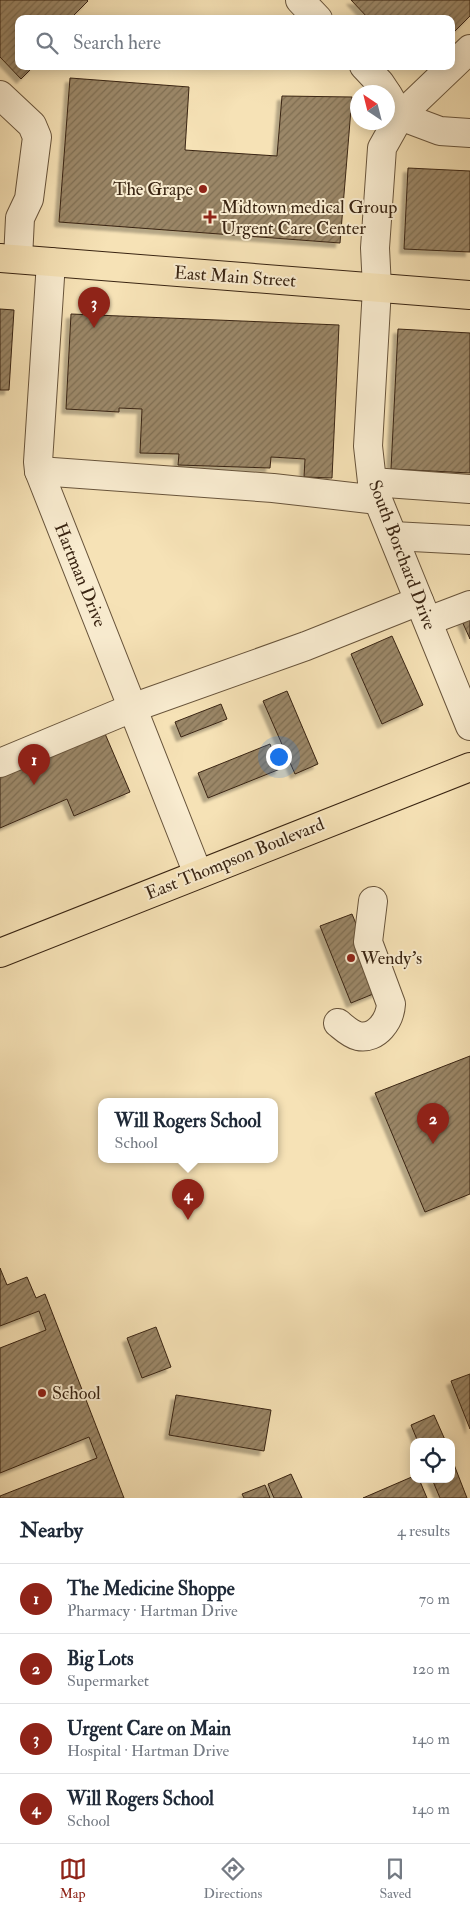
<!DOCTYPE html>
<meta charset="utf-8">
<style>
body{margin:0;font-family:"IM FELL Double Pica",serif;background:#f2f2f3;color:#1f2937}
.controls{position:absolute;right:15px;bottom:15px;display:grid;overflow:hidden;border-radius:10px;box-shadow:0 2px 12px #0003}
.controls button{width:45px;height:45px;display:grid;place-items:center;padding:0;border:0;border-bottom:1px solid #e0e1e3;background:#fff;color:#1f2937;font:25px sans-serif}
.compass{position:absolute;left:350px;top:85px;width:45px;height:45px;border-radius:50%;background:#fff;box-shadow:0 2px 12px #0003;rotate:325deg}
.you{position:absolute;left:278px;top:756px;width:18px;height:18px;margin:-12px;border:4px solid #fff;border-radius:50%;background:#1a73e8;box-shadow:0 0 0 8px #1a73e833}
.badge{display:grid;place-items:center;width:32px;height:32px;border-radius:50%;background:#8f2418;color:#fff;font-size:16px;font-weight:700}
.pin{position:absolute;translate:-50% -41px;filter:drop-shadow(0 1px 2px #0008)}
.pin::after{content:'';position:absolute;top:26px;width:18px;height:15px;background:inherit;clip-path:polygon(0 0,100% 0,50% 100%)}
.popup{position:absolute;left:98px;top:1098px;width:180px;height:65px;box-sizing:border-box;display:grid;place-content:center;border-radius:10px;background:#fff;filter:drop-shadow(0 1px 4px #0005);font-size:16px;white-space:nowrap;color:#747a83}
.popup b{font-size:19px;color:#1f2937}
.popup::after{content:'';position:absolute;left:50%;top:100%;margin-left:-10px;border:10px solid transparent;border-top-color:#fff}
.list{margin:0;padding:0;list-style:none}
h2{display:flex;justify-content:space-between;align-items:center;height:65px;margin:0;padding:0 20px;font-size:21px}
h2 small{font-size:16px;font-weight:400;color:#747a83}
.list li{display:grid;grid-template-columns:32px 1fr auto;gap:15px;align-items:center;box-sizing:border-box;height:70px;padding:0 20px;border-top:1px solid #e0e1e3}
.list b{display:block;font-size:19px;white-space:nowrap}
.list p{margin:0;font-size:16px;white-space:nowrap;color:#747a83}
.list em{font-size:16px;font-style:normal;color:#747a83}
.icon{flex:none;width:28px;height:28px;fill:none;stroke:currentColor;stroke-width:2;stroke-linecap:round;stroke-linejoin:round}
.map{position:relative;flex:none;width:470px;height:1498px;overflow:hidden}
.search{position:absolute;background:#fff;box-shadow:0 2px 12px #0003;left:15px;right:15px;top:15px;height:55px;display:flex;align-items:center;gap:12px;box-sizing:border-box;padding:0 18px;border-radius:10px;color:#747a83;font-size:19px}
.sheet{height:345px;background:#fff}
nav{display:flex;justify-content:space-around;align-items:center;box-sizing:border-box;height:70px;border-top:1px solid #e0e1e3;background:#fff;font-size:14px;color:#747a83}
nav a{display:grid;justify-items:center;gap:2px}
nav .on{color:#8f2418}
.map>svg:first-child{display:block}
.building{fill:url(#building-hatch);stroke:#392412;filter:url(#shadow)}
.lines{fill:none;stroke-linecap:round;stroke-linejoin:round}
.minor-casing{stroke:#68543b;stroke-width:30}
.major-casing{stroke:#392412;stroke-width:30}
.minor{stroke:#f9ecd0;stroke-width:28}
.major{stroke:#f6e2b6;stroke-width:28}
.poi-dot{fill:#8f2418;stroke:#f9ecd0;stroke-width:2}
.labels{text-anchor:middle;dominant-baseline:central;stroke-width:4;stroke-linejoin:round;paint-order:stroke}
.poi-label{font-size:18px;fill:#392412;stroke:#f9ecd0;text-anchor:start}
.street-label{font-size:18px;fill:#392412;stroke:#f9ecd0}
</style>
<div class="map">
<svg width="470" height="1498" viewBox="0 0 470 1498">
<defs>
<pattern id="building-hatch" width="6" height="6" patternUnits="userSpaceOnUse" patternTransform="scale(1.25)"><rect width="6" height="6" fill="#9b8767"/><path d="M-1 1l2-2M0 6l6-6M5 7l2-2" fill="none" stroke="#7f6e53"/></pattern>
<filter id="shadow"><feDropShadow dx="-4.5" dy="4.5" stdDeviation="1" flood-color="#0004"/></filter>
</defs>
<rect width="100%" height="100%" fill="#f6e2b6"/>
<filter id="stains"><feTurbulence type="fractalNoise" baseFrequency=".004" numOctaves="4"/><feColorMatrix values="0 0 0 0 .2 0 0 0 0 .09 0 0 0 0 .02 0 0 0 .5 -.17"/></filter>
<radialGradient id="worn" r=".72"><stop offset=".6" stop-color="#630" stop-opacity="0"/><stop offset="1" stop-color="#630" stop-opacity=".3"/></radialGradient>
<g class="building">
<path d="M0,0H87L88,1L70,19H19V66H34L21,79L0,57Z"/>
<path d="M351,0H470V16L451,35V19H369Z"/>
<path d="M70,78L189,87L185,150L277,156L282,96L352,97L340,243L59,222Z"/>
<path d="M408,168L470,171V252L404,249Z"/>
<path d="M0,309L14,310L9,390H0Z"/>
<path d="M71,314L339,325L332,478L304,477L305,459L271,457L270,468L178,465L179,454L140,453L142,409L119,408V412L66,409Z"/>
<path d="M398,329L470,333V473L391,469Z"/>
<path d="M470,615V639L461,619Z"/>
<path d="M392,636L423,705L382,724L351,654Z"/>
<path d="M287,691L318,764L295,774L263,701Z"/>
<path d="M221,704L227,719L181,737L175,722Z"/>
<path d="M103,729L130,792L74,816L67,799L0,828V774Z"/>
<path d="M270,744L280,769L208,798L198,773Z"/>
<path d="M352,914L383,990L351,1003L320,926Z"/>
<path d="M470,1056V1194L425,1212L375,1093Z"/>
<path d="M0,1268L7,1285L27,1277L36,1298L45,1294L124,1498H0V1496L97,1458L89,1437L0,1473V1348L46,1330L39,1311L0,1326Z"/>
<path d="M156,1327L171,1367L142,1378L127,1338Z"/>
<path d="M470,1374V1429L451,1381Z"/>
<path d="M176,1395L271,1410L264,1451L169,1435Z"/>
<path d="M434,1415L446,1442H418L411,1425Z"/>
<path d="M453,1462L467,1498H440L432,1479H451V1463Z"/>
<path d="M291,1474L302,1498H274L268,1484Z"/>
<path d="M414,1476V1479H419L427,1498H363Z"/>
<path d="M265,1485L270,1498H244L242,1494Z"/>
</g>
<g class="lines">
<g class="minor-casing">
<g id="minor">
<path d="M300,0L318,19"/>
<path d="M470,49L400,116L382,148L375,248L377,288L368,446L372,482L378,500L470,726"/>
<path d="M364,66L380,83L386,92"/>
<path d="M0,95L32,125L37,137L29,199L20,218L18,259"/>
<path d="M388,95L400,116L440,131L470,133"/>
<path d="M51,262L38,462L39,471L198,874"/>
<path d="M39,471L273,488L378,500"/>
<path d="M372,482L470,489"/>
<path d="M393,536L470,540"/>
<path d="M428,621L470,605"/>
<path d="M0,763L132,708L306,646L419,601"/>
<path d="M338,1023C343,1027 350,1034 358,1036C377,1040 390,1020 391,1004L368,942L373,901"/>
</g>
</g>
<g class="major-casing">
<g id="major">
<path d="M0,258L470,295"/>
<path d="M0,953L470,767"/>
</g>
</g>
<use href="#minor" class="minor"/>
<use href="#major" class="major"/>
</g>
<g class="poi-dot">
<circle cx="203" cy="189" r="5"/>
<path d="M207.5 209.5h5v5h5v5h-5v5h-5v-5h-5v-5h5z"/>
<circle cx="351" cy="958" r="5"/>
<circle cx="42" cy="1393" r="5"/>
</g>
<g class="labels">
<g class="poi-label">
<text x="193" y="189" text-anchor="end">The Grape</text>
<text x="221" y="207">Midtown medical Group<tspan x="221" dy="21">Urgent Care Center</tspan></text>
<text x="361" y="958">Wendy's</text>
<text x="52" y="1393">School</text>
</g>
<g class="street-label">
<text transform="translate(235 277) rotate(4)">East Main Street</text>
<text transform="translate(402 555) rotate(69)">South Borchard Drive</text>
<text transform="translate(80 575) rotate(68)">Hartman Drive</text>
<text transform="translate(235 859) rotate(-22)">East Thompson Boulevard</text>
</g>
</g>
<rect width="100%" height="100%" filter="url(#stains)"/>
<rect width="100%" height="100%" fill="url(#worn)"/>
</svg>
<div class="controls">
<button><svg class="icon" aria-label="locate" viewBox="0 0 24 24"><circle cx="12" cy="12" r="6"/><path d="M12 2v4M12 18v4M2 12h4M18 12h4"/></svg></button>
</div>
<svg class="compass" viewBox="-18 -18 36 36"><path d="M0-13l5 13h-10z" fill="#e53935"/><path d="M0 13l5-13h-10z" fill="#747a83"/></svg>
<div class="you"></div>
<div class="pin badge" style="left:34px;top:785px">1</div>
<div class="pin badge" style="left:433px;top:1144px">2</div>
<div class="pin badge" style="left:94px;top:328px">3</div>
<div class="pin badge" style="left:188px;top:1220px">4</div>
<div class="popup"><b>Will Rogers School</b>School</div>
<div class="search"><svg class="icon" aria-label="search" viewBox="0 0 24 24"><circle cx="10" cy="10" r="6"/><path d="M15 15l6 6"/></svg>Search here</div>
</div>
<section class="sheet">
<h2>Nearby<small>4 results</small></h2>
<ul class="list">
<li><span class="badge">1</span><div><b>The Medicine Shoppe</b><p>Pharmacy · Hartman Drive</p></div><em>70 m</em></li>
<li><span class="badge">2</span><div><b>Big Lots</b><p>Supermarket</p></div><em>120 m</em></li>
<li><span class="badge">3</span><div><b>Urgent Care on Main</b><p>Hospital · Hartman Drive</p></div><em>140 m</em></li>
<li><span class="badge">4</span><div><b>Will Rogers School</b><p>School</p></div><em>140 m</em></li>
</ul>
</section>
<nav>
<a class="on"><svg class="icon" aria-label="map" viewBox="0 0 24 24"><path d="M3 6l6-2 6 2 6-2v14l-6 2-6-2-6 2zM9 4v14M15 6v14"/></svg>Map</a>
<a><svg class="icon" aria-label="directions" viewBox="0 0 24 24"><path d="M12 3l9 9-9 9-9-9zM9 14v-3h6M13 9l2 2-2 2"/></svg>Directions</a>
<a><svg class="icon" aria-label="saved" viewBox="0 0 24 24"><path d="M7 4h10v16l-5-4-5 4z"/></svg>Saved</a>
</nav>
